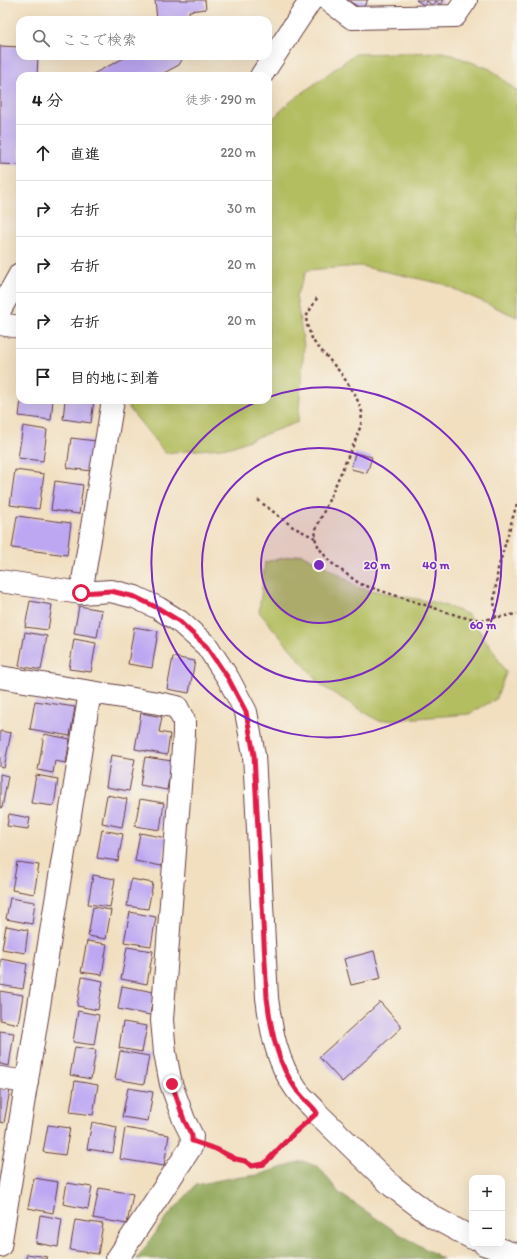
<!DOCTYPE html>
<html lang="ja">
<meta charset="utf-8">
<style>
body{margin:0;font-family:Itim,"Klee One",sans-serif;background:#f2f2f2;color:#222}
.controls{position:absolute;right:12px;bottom:12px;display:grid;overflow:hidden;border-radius:8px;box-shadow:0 4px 16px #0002}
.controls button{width:36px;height:36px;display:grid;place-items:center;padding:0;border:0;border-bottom:1px solid #e0e0e0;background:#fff;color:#222;font:20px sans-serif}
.stop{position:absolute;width:12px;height:12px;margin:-9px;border:3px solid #e11d48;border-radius:50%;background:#fff}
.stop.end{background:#e11d48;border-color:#fff;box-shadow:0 1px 4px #0008}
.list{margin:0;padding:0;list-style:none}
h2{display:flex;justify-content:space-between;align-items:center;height:52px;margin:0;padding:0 16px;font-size:17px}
h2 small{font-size:13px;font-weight:400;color:#767676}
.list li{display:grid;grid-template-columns:26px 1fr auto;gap:12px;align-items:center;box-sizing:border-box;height:56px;padding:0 16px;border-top:1px solid #e0e0e0}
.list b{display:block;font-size:15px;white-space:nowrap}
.list em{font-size:13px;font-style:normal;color:#767676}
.icon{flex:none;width:22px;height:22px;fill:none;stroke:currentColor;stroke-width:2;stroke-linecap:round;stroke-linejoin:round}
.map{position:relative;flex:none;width:517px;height:1259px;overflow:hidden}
.search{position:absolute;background:#fff;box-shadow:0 4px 16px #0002;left:16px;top:16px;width:256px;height:44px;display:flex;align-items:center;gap:10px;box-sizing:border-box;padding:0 14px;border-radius:12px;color:#767676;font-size:15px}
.panel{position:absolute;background:#fff;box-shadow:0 4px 16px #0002;left:16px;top:72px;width:256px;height:332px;border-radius:12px}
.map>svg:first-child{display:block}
.green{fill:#b3be60;stroke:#7e6e46}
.forest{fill:#8ea556;stroke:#6c6240}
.building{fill:#bda7f3}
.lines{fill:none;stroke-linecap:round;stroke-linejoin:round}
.minor-casing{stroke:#633c41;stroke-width:24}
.path{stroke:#633c41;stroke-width:2.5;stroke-dasharray:3 3;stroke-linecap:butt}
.minor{stroke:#fff;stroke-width:22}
.route{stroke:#e11d48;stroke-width:5}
.ring{fill:none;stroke:#7b2cbf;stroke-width:2}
.centre{fill:#7b2cbf;stroke:#f7f3e8;stroke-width:2}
.ring-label{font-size:12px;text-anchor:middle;font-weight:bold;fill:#7b2cbf;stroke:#f7f3e8;stroke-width:3;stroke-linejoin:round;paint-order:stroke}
</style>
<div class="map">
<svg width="517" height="1259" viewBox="0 0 517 1259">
<rect width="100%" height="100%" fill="#f7f3e8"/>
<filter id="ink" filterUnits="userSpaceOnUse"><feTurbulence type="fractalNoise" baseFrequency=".025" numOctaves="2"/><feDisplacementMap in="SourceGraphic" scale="8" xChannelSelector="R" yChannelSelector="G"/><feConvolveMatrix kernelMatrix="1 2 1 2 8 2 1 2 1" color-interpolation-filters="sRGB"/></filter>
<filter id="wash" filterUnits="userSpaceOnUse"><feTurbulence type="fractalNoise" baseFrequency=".012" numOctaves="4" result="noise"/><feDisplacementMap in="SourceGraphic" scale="16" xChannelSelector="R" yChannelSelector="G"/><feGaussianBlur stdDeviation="0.9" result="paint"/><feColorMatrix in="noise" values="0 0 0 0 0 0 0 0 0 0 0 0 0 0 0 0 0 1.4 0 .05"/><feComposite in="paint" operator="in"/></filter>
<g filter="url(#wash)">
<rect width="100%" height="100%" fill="#f1dfc0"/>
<g class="green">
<path d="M444,52L490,69L517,91V317L443,284L360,266L307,270L296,296L304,346L298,422L231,447L165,453L129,408L130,400H268V123L290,102L355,54Z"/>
<path d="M301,554L332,570L359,588L438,603L467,614L493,650L506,673L496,699L469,714L379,721L322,686L259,612L265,562Z"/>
</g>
<path class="forest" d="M302,1161L319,1167L339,1193L398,1233L443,1259H137L167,1217L196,1185L225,1179L258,1175Z"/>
<g id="blocks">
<g class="building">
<path d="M155,0H205L206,9L189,11L190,20H157Z"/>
<path d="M347,0H368L362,9Z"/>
<path d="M416,0H444L441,5L436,1L433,6L427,1L424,5Z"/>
<path d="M0,46L20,47V56H38L37,76H20V165L0,164Z"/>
<path d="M128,56H184L179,65L158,76H89Z"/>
<path d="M21,400H53L51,420L19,416Z"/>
<path d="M65,400H94L91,423L63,419Z"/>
<path d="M23,426L47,430L43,461L18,458Z"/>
<path d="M71,438L96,441L92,471L67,468Z"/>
<path d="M355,453L372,457L367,473L351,469Z"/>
<path d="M15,470L44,474L39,509L10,505Z"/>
<path d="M55,481L83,485L79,514L51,510Z"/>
<path d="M17,516L71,523L67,555L12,548Z"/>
<path d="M30,601L52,605L48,630L25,627Z"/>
<path d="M79,606L102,610L97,637L74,633Z"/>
<path d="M134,627L158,631L152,668L128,664Z"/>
<path d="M25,632L47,636L41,670L19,666Z"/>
<path d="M74,639L96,643L91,672L69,669Z"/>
<path d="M173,657L195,661L189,693L167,689Z"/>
<path d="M35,701L75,707L70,736L30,729Z"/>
<path d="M141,713L162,717L159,732L170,734L167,755L135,749Z"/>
<path d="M0,731L11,733L4,768L0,767Z"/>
<path d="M44,734L70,739L66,763L55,761L53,773L38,770Z"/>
<path d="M111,755L135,759L129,791L106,787Z"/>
<path d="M145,757L172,761L167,790L140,785Z"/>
<path d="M0,774L8,776L2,808L0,807Z"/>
<path d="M36,775L58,779L54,806L31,803Z"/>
<path d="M107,795L127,799L122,827L102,823Z"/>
<path d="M140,799L164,803L160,830L135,826Z"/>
<path d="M9,814L30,818L28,829L7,826Z"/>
<path d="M102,830L123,834L118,861L97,858Z"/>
<path d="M140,833L167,838L162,866L135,861Z"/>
<path d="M17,862L39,865L34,894L12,890Z"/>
<path d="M93,875L115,879L110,907L88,904Z"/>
<path d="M131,879L153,883L148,909L127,906Z"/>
<path d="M10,898L35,902L32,924L6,919Z"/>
<path d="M93,907L111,910L106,939L88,936Z"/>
<path d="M130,912L156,917L151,946L124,942Z"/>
<path d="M6,926L28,930L25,953L2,949Z"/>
<path d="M87,941L107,944L102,975L81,972Z"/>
<path d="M127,947L153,951L147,984L121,979Z"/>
<path d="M374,951L381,978L351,985L344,959Z"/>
<path d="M1,959L27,964L23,989L0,985Z"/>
<path d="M82,977L103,981L98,1010L77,1006Z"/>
<path d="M122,986L154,992L150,1015L118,1009Z"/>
<path d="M0,991L23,995L18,1024L0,1020Z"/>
<path d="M380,1002L402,1027L342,1082L319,1057Z"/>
<path d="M78,1011L99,1015L94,1045L73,1042Z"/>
<path d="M123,1022L147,1026L142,1052L119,1048Z"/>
<path d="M0,1031L14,1033L9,1066L0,1064Z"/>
<path d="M75,1047L96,1050L91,1079L70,1075Z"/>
<path d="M120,1051L149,1056L144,1084L115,1079Z"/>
<path d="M75,1081L98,1085L93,1115L70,1112Z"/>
<path d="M128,1088L153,1092L148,1121L122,1117Z"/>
<path d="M0,1089L10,1090L4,1123L0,1122Z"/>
<path d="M92,1122L117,1127L113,1153L87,1149Z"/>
<path d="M48,1125L70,1128L65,1155L43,1152Z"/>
<path d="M125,1128L169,1135L164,1166L120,1159Z"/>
<path d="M34,1178L58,1182L53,1213L28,1208Z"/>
<path d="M67,1183L92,1187L88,1209L63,1204Z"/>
<path d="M99,1188L133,1194L127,1224L93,1218Z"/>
<path d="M40,1215L62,1219L58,1247L36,1243Z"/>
<path d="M75,1220L103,1224L98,1254L70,1250Z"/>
<path d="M27,1254L47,1257L46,1259H26Z"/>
</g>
</g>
</g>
<g filter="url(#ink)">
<use href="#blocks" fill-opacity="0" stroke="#633c41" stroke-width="1"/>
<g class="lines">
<g class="minor-casing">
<g id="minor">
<path d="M328,0L352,18L455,16L466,0"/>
<path d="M261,76L311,0"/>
<path d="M0,310L20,274"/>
<path d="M0,324L20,327"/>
<path d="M0,581L81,593L111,591L135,597L158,608L179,621L207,646L228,678L246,712L254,755L267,998C271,1030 277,1063 296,1089C301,1097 309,1103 315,1110L317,1113L392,1186L433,1217L472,1238"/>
<path d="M81,593L113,400"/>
<path d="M0,677L158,703L177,707L184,721V734L162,1020L165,1053L171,1084L184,1120L192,1136L191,1147L117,1259"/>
<path d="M0,1078L27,1082"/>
<path d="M484,1244L517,1255"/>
<path d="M0,1246L90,692"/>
</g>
</g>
<g class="path">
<path d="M317,298L306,317L307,325L313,341L340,372L355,394L362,412L361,425L355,441L316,529L315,538L319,548L330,562L360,584L462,617L482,620L517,614"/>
<path d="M258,500L293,527L315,538"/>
<path d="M496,618L494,600L498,569L517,503"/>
<path d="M211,1147L236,1159L245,1161L252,1165H264L302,1126"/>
</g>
<use href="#minor" class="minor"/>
</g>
</g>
<g class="lines" filter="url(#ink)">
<path class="route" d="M81,593L111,591L135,597L158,608L179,621L206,646L228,678L246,712L254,755L267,998C271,1030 277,1063 296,1089C301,1097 309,1103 315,1110L317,1113L293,1134L264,1164L252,1166L245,1161L236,1159L216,1149L192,1141V1136L184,1120L172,1084"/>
</g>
<circle cx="319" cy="565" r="58" fill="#7b2cbf" fill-opacity=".12"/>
<g class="ring">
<circle cx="319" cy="565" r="58"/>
<circle cx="319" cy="565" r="117"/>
<path d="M269 397A175 175 0 1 1 261 400"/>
</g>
<circle cx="319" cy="565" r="6" class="centre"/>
<g class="ring-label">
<text x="377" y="569">20 m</text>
<text x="436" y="569">40 m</text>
<text x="483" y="629">60 m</text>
</g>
</svg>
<div class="controls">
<button>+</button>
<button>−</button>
</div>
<div class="stop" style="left:81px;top:593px"></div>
<div class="stop end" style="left:172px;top:1084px"></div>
<div class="search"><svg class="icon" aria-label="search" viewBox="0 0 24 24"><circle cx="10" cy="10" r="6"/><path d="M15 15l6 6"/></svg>ここで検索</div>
<section class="panel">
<h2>4 分<small>徒歩 · 290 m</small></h2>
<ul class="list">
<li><svg class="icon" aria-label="ahead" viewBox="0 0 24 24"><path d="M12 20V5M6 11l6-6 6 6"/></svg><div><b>直進</b></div><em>220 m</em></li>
<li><svg class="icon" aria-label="right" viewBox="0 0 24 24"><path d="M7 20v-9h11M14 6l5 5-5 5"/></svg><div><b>右折</b></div><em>30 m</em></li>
<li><svg class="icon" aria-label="right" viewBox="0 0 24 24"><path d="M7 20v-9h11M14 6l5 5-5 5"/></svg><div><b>右折</b></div><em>20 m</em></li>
<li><svg class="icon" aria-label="right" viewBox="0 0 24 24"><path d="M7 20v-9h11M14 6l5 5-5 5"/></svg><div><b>右折</b></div><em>20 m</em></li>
<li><svg class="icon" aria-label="arrive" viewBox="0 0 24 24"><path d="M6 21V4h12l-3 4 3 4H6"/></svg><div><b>目的地に到着</b></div></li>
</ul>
</section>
</div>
